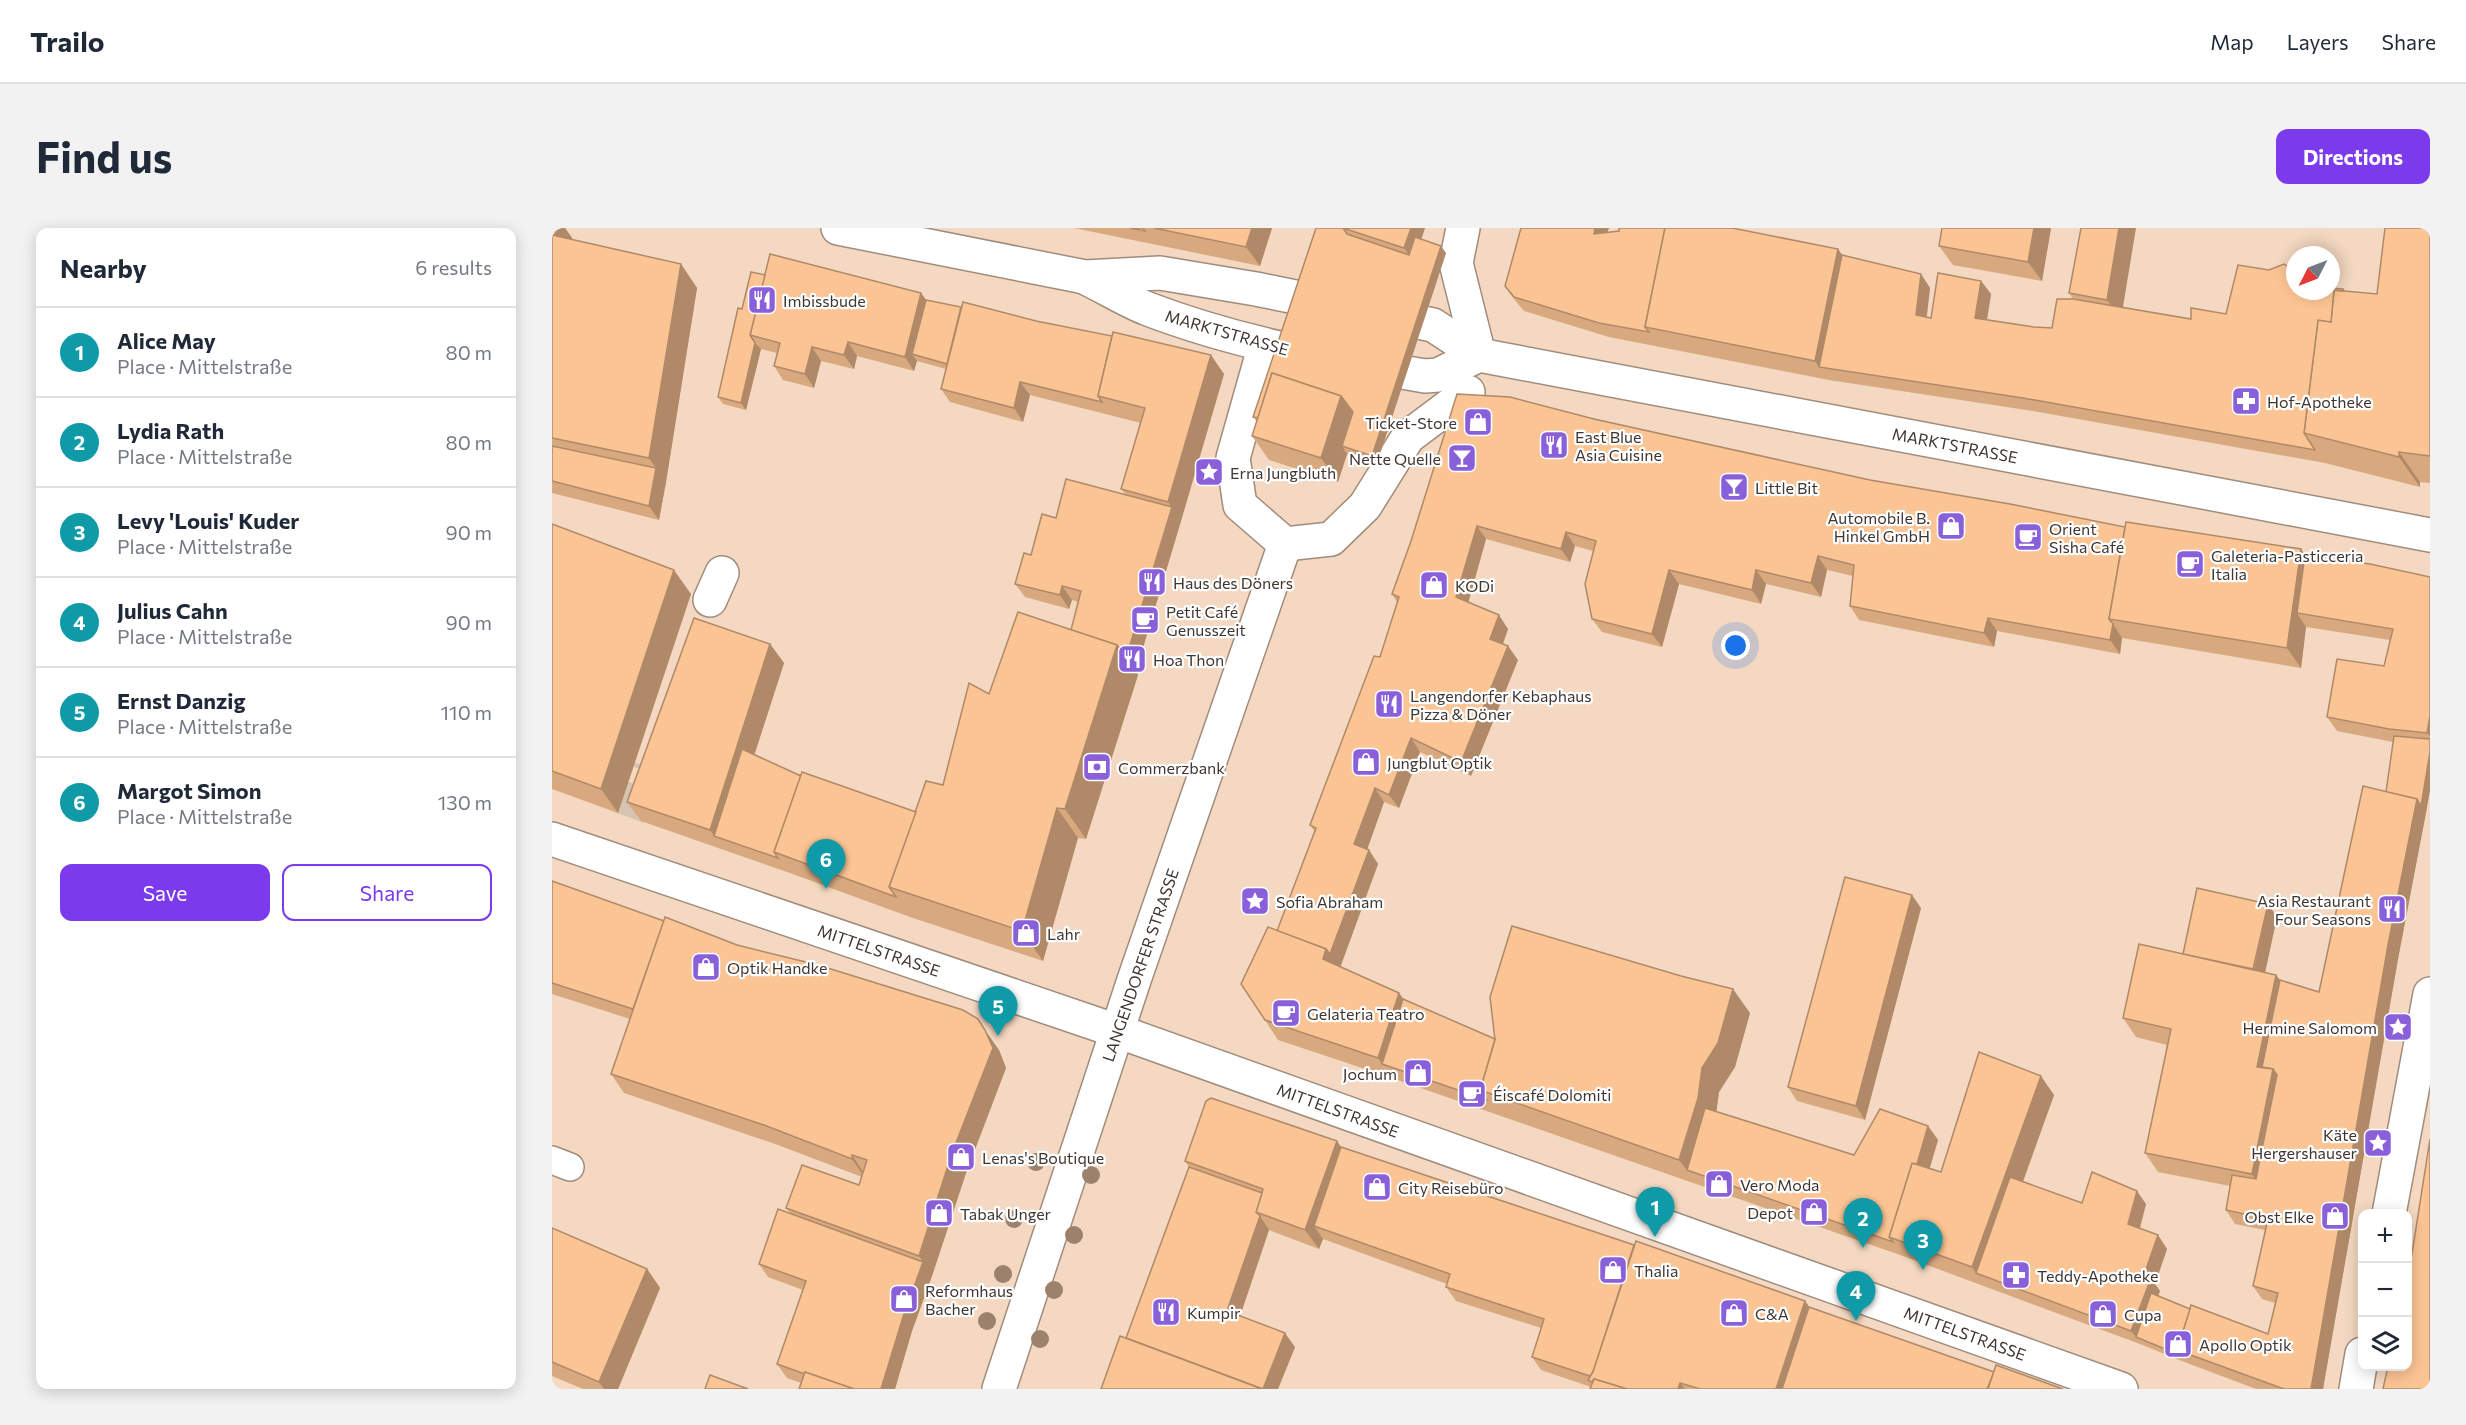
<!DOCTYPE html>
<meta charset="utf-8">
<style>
body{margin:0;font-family:Commissioner,sans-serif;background:#f2f2f3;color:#1f2937}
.controls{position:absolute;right:18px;bottom:18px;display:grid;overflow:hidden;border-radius:12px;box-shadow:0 3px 15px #0003}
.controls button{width:54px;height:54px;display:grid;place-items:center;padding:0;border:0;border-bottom:2px solid #e0e1e3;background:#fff;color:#1f2937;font:30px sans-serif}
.compass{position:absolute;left:1734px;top:18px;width:54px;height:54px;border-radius:50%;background:#fff;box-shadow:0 3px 15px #0003;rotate:228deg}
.you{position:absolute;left:1184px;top:418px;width:21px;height:21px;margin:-15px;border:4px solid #fff;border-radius:50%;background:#1a73e8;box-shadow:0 0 0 9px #1a73e833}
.badge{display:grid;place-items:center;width:39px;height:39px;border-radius:50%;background:#7c3aed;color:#fff;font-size:20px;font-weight:700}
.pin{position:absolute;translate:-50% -50px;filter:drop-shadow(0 2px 3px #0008)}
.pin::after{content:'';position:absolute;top:32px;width:21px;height:18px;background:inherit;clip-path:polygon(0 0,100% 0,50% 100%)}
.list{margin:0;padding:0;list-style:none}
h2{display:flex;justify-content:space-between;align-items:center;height:78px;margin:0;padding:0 24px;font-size:26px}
h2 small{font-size:20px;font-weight:400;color:#747a83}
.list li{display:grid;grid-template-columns:39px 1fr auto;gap:18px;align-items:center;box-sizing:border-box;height:90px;padding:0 24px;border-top:2px solid #e0e1e3}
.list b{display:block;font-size:22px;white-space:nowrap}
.list p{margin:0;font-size:20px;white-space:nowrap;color:#747a83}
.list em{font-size:20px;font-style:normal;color:#747a83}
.actions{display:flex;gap:12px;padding:18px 24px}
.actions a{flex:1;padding:14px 0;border:2px solid #7c3aed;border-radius:12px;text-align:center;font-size:21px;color:#7c3aed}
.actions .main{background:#7c3aed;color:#fff}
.icon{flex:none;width:33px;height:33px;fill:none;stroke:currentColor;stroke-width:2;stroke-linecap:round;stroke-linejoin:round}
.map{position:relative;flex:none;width:1878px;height:1161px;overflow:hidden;border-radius:12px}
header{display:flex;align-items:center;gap:36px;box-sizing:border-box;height:84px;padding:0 30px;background:#fff;border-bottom:2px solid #e0e1e3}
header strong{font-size:28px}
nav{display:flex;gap:33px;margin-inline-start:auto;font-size:21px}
.intro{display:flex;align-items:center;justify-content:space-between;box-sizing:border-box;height:144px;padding:0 36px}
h1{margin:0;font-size:42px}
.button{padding:15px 27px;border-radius:12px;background:#7c3aed;color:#fff;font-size:21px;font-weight:700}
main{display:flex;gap:36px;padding:0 36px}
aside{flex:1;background:#fff;border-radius:12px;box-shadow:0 3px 15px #0003}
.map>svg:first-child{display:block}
.built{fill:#f4d8c1;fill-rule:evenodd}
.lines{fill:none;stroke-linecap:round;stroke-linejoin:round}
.pedestrian-tunnel{stroke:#d6c3b2;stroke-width:33;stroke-dasharray:33 16;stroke-linecap:butt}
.service-casing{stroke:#a08c7c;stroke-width:30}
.pedestrian-casing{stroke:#a08c7c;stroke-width:36}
.minor-casing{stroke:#a08c7c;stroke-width:36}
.service{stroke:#fff;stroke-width:27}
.pedestrian{stroke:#fff;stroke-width:33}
.minor{stroke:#fff;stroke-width:33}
.tree{fill:#9c826c}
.wall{fill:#d8a97f;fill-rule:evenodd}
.shaded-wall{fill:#b08968}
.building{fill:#fbc494;stroke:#b08968;stroke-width:1.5}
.labels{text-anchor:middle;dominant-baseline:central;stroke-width:4.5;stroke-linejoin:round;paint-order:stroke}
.poi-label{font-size:16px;fill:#3e362f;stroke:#fff;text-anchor:start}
.street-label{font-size:16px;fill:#3e362f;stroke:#fff}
</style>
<header>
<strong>Trailo</strong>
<nav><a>Map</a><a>Layers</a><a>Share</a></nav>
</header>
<div class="intro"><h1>Find us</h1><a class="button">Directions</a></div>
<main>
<aside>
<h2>Nearby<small>6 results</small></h2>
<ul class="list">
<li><span class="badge" style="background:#0f9aa8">1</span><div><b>Alice May</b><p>Place · Mittelstraße</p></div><em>80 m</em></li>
<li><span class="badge" style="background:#0f9aa8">2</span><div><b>Lydia Rath</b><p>Place · Mittelstraße</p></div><em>80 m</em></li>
<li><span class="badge" style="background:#0f9aa8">3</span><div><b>Levy 'Louis' Kuder</b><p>Place · Mittelstraße</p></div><em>90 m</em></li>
<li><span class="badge" style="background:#0f9aa8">4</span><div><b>Julius Cahn</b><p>Place · Mittelstraße</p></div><em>90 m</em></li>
<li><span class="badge" style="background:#0f9aa8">5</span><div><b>Ernst Danzig</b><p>Place · Mittelstraße</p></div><em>110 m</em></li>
<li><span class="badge" style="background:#0f9aa8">6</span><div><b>Margot Simon</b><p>Place · Mittelstraße</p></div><em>130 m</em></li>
</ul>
<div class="actions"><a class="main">Save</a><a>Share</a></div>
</aside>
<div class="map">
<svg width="1878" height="1161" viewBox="0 0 1878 1161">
<rect width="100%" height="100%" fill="#fce6d3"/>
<path class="built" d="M0,0H1878V1161H0ZM1743,27H1779V63H1743ZM1810,986H1856V1138H1810Z"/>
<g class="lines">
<path class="pedestrian-tunnel" d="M76,589L95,539"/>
<g class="service-casing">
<path id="service" d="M0,932L18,939"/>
</g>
<g class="pedestrian-casing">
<g id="pedestrian">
<path d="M709,131L681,230L688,277L733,316L779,311L813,278L856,209L916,164"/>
<path d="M158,372L170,345"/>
<path d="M0,611L565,803L1569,1161"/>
<path d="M1837,986L1878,766"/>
<path d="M447,1161L582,752L733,316"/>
<path d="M1804,1161L1810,1126"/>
</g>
</g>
<g class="minor-casing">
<g id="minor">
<path d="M286,0L533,49L608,45L704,61L881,97L927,127L1878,307"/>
<path d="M911,0L904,35L927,127"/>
<path d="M534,50C555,60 575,73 596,81C685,115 779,132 873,148L886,147L927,127"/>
</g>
</g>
<use href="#service" class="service"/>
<use href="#pedestrian" class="pedestrian"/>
<use href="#minor" class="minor"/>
</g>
<g class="tree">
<circle cx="484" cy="934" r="9"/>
<circle cx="539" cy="947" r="9"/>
<circle cx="462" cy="991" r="9"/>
<circle cx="522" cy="1007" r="9"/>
<circle cx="451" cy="1046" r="9"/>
<circle cx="502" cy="1062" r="9"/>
<circle cx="435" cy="1093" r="9"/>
<circle cx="488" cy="1111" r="9"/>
</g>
<g class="wall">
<path d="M0,0H13L20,10L19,11L129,36L145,60L114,254L107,292L0,265Z"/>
<path d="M522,0H720L708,38Z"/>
<path d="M764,0H873L869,11L894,25L825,235L795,226L786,254L717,232L700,208L705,194L701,189Z"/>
<path d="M969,0H1057L1055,4L1286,21L1290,27L1369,46L1378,60L1375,89L1379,90L1429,53L1439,66L1435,92L1482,99L1500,100L1521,71L1517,65L1529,0L1571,79L1639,91L1674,86L1743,63L1793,64L1825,66L1878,0V255L1868,254V259L1773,235L1481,183L1277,152L1057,109L972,83L962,71L953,58Z"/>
<path d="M1390,0H1499L1490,53L1401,37L1387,18Z"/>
<path d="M213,47L369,65L374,72L672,146L629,293L584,443L586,447L534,611L526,610L491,733L358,689L235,644L89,593L75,574L218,416L232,435L202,527L249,548L364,584L391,557L437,466L519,402L526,374L520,372L517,381L473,369L463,356L479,327L504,290L574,267L569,261L589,195L478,167L471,194L398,174L389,161L394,141L365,133L362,143L305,128L302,141L269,133L262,160L231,152L222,138L225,125L209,121L194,182L171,176L166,169L190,81Z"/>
<path d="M1042,191L1318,252L1573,299L1749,321L1753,327L1878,349V562L1846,731L1771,1161H1704L1635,1135L1588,1116L1351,1028L840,850L726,812L713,792L725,703L763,604L758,597L828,429L845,374L840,366ZM934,311L1018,334L1023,318L1041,323L1040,391L1050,404L1110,419L1127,356L1209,376L1214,356L1269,369L1275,342L1301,348L1298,378L1307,392L1442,419L1445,403L1568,426L1570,410L1749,440L1754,399L1838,412L1832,438L1775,489L1785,503L1841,514L1834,564L1767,764L1728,752L1724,747L1713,744L1725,689L1716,676L1631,726L1571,790L1584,809L1615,817L1593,925L1606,944L1678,958L1674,982L1683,996L1713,1002L1701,1058L1710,1071L1723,1075L1716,1106L1638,1081L1606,1068L1608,1063L1603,1056L1615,1021L1588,1001L1594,976L1530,975L1471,954L1502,867L1389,944L1378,940L1386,912L1376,898L1302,927L1164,884L1167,864L1183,839L1198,785L943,811L851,771L788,739L826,636L817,622H815L832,574L847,580L868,524L919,548L966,432L951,416L956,401L916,374Z"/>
<path d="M0,296L139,366L66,585L0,561Z"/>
<path d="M0,653L447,822L454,840L414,945L380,1048L360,1103L343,1161H247L249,1155L235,1150L225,1136L251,1062L216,1049L207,1036L238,985L234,980L307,957L310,949L226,917L72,865L59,846L78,791L0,766Z"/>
<path d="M1369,680L1313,892L1245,873L1236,859Z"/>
<path d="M785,913L789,919L1253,1073L1257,1079L1442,1144L1511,1161H1038L1039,1159L989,1142L980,1129L989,1100L904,1073L894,1059L895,1056L771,1011L767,1021L717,1002L688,1088L743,1119L726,1161H549L574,1110L637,939L633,933Z"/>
<path d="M0,1000L95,1041L108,1060L66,1161H31L0,1148Z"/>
</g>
<g class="shaded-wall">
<path d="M4,0H13L20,10L5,85L0,22Z"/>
<path d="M700,0H720L708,38L694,19Z"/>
<path d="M859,0H873L862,34L852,20Z"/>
<path d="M1043,0H1057L1053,10L1042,6Z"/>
<path d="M1482,0H1499L1490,53L1476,34Z"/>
<path d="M1567,0H1584L1569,91L1555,72Z"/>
<path d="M889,18L894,25L825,235L820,228Z"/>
<path d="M1286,21L1299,41L1267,139L1263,133Z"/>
<path d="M129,36L145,60L114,254L107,292L97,278L104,240L97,230Z"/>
<path d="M1369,46L1378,60L1373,101L1364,87Z"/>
<path d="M1429,53L1439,66L1433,104L1423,90Z"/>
<path d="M369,65L379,79L360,126L365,133L362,143L353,129Z"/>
<path d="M296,114L305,128L302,141L292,127Z"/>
<path d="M203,115L209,121L194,182L189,175Z"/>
<path d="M260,119L269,133L262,160L253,146Z"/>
<path d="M659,127L672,146L629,293L616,274Z"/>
<path d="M468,154L478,167L471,194L462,180Z"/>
<path d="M789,168L806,191L790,218L795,226L786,254L769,230Z"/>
<path d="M1847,224L1868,254V259L1847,229Z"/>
<path d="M620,279L629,293L584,443L586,447L534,611L513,581L565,417Z"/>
<path d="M925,298L934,311L914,383L904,369Z"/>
<path d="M1014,304L1023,318L1018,334L1009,321Z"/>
<path d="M1749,321L1763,341L1745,385L1754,399L1749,440L1735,420Z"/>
<path d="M1266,328L1275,342L1269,369L1259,355Z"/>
<path d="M122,342L139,366L66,585L49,561Z"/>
<path d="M1117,342L1127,356L1110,419L1100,406Z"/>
<path d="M1204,342L1214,356L1209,376L1200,362Z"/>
<path d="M510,358L520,372L517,381L508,367Z"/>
<path d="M947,387L956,401L948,424L938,411Z"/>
<path d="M1436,390L1445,403L1442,419L1432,405Z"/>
<path d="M1561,396L1570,410L1568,426L1558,412Z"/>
<path d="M218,416L232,435L175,612L162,608L158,602Z"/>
<path d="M956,418L966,432L919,548L909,534Z"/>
<path d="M1878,488V508L1875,505Z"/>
<path d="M859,510L868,524L847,580L837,567Z"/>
<path d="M1878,524V562L1874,585L1846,731L1771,1161H1759L1836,717L1865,571Z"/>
<path d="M823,560L832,574L812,630L802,616Z"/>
<path d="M505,580L526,610L491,733L470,703Z"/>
<path d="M817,622L826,636L788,740L771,731L774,721Z"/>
<path d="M1360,667L1369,680L1313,892L1304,878Z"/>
<path d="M1716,676L1725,689L1710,759L1701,746Z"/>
<path d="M1724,747L1738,766L1713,965L1700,946L1705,839Z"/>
<path d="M1181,761L1198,785L1183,839L1167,864L1163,894L1135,942L1127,932L1150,840Z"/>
<path d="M847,765L861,784L830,836L826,830Z"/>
<path d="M433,802L447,822L454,840L414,945L380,1048L360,1103L343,1161H329L351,1089L371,1034L367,1028Z"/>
<path d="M1489,848L1502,867L1436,1050L1424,1045L1433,1059L1420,1039Z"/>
<path d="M1376,898L1386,912L1355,1015L1342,1010Z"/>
<path d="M785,913L798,932L762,998L771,1011L767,1021L753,1002Z"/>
<path d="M300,927L313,947V950L300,931Z"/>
<path d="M1585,963L1594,976L1585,1010L1576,996Z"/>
<path d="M708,988L717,1002L685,1097L675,1083Z"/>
<path d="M1606,1007L1615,1021L1603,1056L1608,1063L1590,1112L1584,1109L1579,1103L1592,1047Z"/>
<path d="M95,1041L108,1060L66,1161H52L47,1154Z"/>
<path d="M1253,1073L1267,1093L1244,1161H1224Z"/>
<path d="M733,1105L743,1119L726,1161H711Z"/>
<path d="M1128,1155L1133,1161H1126Z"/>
</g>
<g class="building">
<path d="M0,0H4L3,7H0Z"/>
<path d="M578,0H591L593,3Z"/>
<path d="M602,0H700L694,19Z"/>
<path d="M764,0H791L795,6L857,27L863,9L889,18L820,228L790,218L801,184L789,168L720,145L706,190L701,189Z"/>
<path d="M791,0H859L852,20Z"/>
<path d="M969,0H1043L1042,6L1067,3V0H1113L1093,99L1097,104L1047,95L962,69L953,58Z"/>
<path d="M1113,0H1180L1286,21L1263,133L1093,99Z"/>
<path d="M1390,0H1482L1476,34L1387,18Z"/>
<path d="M1529,0H1567L1555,72L1517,65Z"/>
<path d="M1833,0H1878V228L1847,224V229L1752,205L1766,92L1779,94L1782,62L1825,66Z"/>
<path d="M0,7L129,36L97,230L0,210Z"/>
<path d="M218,26L369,65L353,129L296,114L292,127L260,119L253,146L222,138L228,115L198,107Z"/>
<path d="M1290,27L1369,46L1364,87L1379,90L1386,45L1429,53L1423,90L1482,99L1500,100L1505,71H1521L1639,91V80L1674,86L1686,37L1717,42L1732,36L1743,44V63H1779V60L1791,61L1792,63L1782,62L1779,94L1766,92L1752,205L1763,222L1471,170L1267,139Z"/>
<path d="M199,44L213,47L198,107L203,115L189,175L166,169L186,80L190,81Z"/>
<path d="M374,72L409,79L395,136L360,126Z"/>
<path d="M411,74L484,93L560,108L546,168L550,174L468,154L462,180L389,161Z"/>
<path d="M561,104L659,127L616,274L569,261L593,180L546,168Z"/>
<path d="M720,145L789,168L769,230L700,208Z"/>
<path d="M905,166L958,169L1042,191L1318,252L1458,276L1573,299L1557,391L1561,396L1558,412L1436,390L1432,405L1298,378L1302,337L1266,328L1259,355L1204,342L1200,362L1117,342L1100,406L1040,391L1033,356L1044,313L1014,304L1009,321L925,298L904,369L947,387L938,411L956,418L909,534L859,510L837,567L823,560L802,616L817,622L778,726L774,721L725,703L764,600L758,597L822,428L828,429L847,369L840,366L859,313Z"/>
<path d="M0,218L104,240L97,278L0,253Z"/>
<path d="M514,251L620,279L574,430L565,417L519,402L529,363L510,358L508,367L463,356L472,325L479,327L490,286L504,290Z"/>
<path d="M1574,294L1749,321L1735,420L1557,391Z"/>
<path d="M0,296L122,342L49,561L0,543Z"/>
<path d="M1753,327L1818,336L1878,349V488L1875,505L1837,501L1775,489L1785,431L1832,438L1841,401L1745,385Z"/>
<path d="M466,384L565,417L513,581L505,580L470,703L337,659L374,553L391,557L417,455L437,466Z"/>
<path d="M142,390L218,416L158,602L75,574Z"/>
<path d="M1842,508L1878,511V524L1869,578L1865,571L1834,564Z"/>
<path d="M190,521L249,548L222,624L226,630L162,608Z"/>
<path d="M250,544L364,584L337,659L344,669L222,624Z"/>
<path d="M1811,558L1865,571L1836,717L1759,1161H1732L1625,1122L1639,1077L1716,1106L1726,1065L1701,1058L1716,991L1674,982L1680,947L1704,951L1725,847L1721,841L1710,839L1728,752L1767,764Z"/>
<path d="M1293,649L1360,667L1304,878L1236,859Z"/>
<path d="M0,653L112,693L81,781L0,755Z"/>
<path d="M1645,660L1716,676L1701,741L1631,726Z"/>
<path d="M113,689L185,717L266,737L411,782L426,791L433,802L441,820L400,925L367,1028L234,980L250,937L307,957L315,932L300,927V931L212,897L59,846Z"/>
<path d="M960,698L1129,748L1181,761L1166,815L1150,840L1146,870L1127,932L928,862L943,812L938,769Z"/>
<path d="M716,699L774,721L771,731L847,765L826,830L713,792L689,756Z"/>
<path d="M1587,716L1724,747L1705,839L1721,841L1700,946L1593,925L1619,801L1571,790Z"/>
<path d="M851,771L943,811L928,862L935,872L830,836Z"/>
<path d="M1427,824L1489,848L1420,1039L1337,1009L1360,935L1389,944Z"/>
<path d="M659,870L785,913L753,1002L704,984L711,961L633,933L654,873Z"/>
<path d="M1153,880L1302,927L1328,881L1376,898L1365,936L1360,935L1337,1009L1341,1014L1135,942Z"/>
<path d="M1878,911V1161H1831L1836,1138H1856V1046L1861,1019Z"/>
<path d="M789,919L1082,1017L1041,1144L1038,1148L980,1129L992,1091L894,1059L898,1046L762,998Z"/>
<path d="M637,939L710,965L704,984L708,988L675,1083L733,1105L711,1161L574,1110Z"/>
<path d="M1540,944L1585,963L1576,996L1606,1007L1592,1047L1599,1050L1579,1103L1424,1045L1458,949L1530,975Z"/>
<path d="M226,981L371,1034L351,1089L329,1161H302L253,1144V1146L225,1136L254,1053L207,1036Z"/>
<path d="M0,1000L95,1041L47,1154L0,1134Z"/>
<path d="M1084,1013L1253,1073L1224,1161H1148L1128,1155L1126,1161H1075L1042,1151L1040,1154L1036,1152L1041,1144Z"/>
<path d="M1599,1065L1638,1081L1625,1122L1630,1128L1584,1109Z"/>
<path d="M1257,1079L1442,1144L1435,1161H1230Z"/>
<path d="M568,1108L710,1161H549Z"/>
<path d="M1444,1137L1511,1161H1436Z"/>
<path d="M253,1144L302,1161H247Z"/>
<path d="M158,1147L196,1161H153Z"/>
<path d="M1042,1151L1075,1161H1038Z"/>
</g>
<defs>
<g id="restaurant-square" transform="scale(1.5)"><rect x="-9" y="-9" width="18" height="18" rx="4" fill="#8a60da" stroke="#fff"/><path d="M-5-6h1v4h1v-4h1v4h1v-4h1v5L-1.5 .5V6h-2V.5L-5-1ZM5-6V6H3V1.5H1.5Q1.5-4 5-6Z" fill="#fff"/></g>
<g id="pharmacy-square" transform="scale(1.5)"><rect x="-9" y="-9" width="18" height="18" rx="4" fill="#8a60da" stroke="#fff"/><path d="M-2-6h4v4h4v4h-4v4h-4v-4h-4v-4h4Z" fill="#fff"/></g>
<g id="shop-square" transform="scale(1.5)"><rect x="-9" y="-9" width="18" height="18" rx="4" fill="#8a60da" stroke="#fff"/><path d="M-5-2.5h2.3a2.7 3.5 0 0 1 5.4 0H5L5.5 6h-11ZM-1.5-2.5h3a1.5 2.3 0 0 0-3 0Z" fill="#fff"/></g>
<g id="bar-square" transform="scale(1.5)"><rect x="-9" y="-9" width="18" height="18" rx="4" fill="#8a60da" stroke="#fff"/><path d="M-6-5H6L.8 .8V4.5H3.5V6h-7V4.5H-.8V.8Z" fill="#fff"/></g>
<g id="sight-square" transform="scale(1.5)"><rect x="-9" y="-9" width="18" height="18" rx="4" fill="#8a60da" stroke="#fff"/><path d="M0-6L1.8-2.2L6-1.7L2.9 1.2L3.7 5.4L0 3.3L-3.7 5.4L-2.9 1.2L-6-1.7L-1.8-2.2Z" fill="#fff"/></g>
<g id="cafe-square" transform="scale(1.5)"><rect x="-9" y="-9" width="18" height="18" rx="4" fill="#8a60da" stroke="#fff"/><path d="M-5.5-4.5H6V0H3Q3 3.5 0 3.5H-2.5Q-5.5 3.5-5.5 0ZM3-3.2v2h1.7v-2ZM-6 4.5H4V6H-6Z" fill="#fff"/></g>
<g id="bank-square" transform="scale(1.5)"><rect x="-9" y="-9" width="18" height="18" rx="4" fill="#8a60da" stroke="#fff"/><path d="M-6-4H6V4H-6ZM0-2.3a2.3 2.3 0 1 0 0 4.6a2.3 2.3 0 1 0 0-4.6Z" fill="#fff"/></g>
</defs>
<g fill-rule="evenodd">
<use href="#restaurant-square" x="210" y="72"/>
<use href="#pharmacy-square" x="1694" y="173"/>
<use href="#shop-square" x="926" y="194"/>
<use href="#restaurant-square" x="1002" y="217"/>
<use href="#bar-square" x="910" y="230"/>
<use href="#sight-square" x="657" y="244"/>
<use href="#bar-square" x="1182" y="259"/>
<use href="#shop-square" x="1399" y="298"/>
<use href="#cafe-square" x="1476" y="309"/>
<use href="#cafe-square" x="1638" y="336"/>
<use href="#restaurant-square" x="600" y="354"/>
<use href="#shop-square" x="882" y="357"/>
<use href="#cafe-square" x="593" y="392"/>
<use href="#restaurant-square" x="580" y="431"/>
<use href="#restaurant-square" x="837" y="476"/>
<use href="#shop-square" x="814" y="534"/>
<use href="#bank-square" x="545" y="539"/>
<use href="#sight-square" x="703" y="673"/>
<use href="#restaurant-square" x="1840" y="681"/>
<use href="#shop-square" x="474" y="705"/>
<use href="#shop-square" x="154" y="739"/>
<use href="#cafe-square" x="734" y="785"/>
<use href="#sight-square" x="1846" y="799"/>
<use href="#shop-square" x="866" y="845"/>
<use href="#cafe-square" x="920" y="866"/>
<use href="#sight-square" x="1826" y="915"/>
<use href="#shop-square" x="409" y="929"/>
<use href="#shop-square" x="1167" y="956"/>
<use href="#shop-square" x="825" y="959"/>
<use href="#shop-square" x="1262" y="984"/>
<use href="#shop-square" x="387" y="985"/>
<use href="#shop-square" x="1783" y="988"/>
<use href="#shop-square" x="1061" y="1042"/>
<use href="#pharmacy-square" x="1464" y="1047"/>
<use href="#shop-square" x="352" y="1071"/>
<use href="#restaurant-square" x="614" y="1084"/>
<use href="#shop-square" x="1182" y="1085"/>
<use href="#shop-square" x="1551" y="1086"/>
<use href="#shop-square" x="1626" y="1116"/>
</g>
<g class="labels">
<g class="poi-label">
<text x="231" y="72">Imbissbude</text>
<text x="1715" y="173">Hof-Apotheke</text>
<text x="905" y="194" text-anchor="end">Ticket-Store</text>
<text x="1023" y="208">East Blue<tspan x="1023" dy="18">Asia Cuisine</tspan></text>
<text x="889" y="230" text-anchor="end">Nette Quelle</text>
<text x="678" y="244">Erna Jungbluth</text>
<text x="1203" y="259">Little Bit</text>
<text x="1378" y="289" text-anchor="end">Automobile B.<tspan x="1378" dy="18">Hinkel GmbH</tspan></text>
<text x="1497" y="300">Orient<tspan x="1497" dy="18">Sisha Café</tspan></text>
<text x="1659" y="327">Galeteria-Pasticceria<tspan x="1659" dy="18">Italia</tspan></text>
<text x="621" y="354">Haus des Döners</text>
<text x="903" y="357">KODi</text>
<text x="614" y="383">Petit Café<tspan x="614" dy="18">Genusszeit</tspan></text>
<text x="601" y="431">Hoa Thon</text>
<text x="858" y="467">Langendorfer Kebaphaus<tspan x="858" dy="18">Pizza &amp; Döner</tspan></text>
<text x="835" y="534">Jungblut Optik</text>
<text x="566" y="539">Commerzbank</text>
<text x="1819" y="672" text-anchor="end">Asia Restaurant<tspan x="1819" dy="18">Four Seasons</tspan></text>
<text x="724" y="673">Sofia Abraham</text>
<text x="495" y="705">Lahr</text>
<text x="175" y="739">Optik Handke</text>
<text x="755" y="785">Gelateria Teatro</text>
<text x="1825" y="799" text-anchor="end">Hermine Salomom</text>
<text x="845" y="845" text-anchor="end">Jochum</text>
<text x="941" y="866">Éiscafé Dolomiti</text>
<text x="1805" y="906" text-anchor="end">Käte<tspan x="1805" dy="18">Hergershauser</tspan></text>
<text x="430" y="929">Lenas's Boutique</text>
<text x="1188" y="956">Vero Moda</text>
<text x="846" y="959">City Reisebüro</text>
<text x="1241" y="984" text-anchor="end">Depot</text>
<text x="408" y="985">Tabak Unger</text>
<text x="1762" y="988" text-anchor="end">Obst Elke</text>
<text x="1082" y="1042">Thalia</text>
<text x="1485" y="1047">Teddy-Apotheke</text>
<text x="373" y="1062">Reformhaus<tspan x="373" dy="18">Bacher</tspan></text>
<text x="635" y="1084">Kumpir</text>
<text x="1203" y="1085">C&amp;A</text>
<text x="1572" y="1086">Cupa</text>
<text x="1647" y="1116">Apollo Optik</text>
</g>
<g class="street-label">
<text transform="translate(675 104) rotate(16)">MARKTSTRASSE</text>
<text transform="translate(1403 217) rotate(11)">MARKTSTRASSE</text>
<text transform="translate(327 722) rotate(19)">MITTELSTRASSE</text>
<text transform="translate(588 737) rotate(-71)">LANGENDORFER STRASSE</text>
<text transform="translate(786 882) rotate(20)">MITTELSTRASSE</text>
<text transform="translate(1413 1105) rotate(20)">MITTELSTRASSE</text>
</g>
</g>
</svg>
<div class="controls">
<button>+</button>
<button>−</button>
<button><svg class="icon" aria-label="layers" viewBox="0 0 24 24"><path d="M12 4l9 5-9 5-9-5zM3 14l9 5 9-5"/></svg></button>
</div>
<svg class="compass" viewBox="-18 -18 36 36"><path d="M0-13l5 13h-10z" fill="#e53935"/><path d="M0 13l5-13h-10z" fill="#747a83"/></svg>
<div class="you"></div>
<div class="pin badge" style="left:1103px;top:1009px;background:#0f9aa8">1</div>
<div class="pin badge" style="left:1311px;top:1020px;background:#0f9aa8">2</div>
<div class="pin badge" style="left:1371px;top:1042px;background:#0f9aa8">3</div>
<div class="pin badge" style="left:1304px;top:1093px;background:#0f9aa8">4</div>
<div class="pin badge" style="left:446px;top:808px;background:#0f9aa8">5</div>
<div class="pin badge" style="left:274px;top:661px;background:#0f9aa8">6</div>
</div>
</main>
